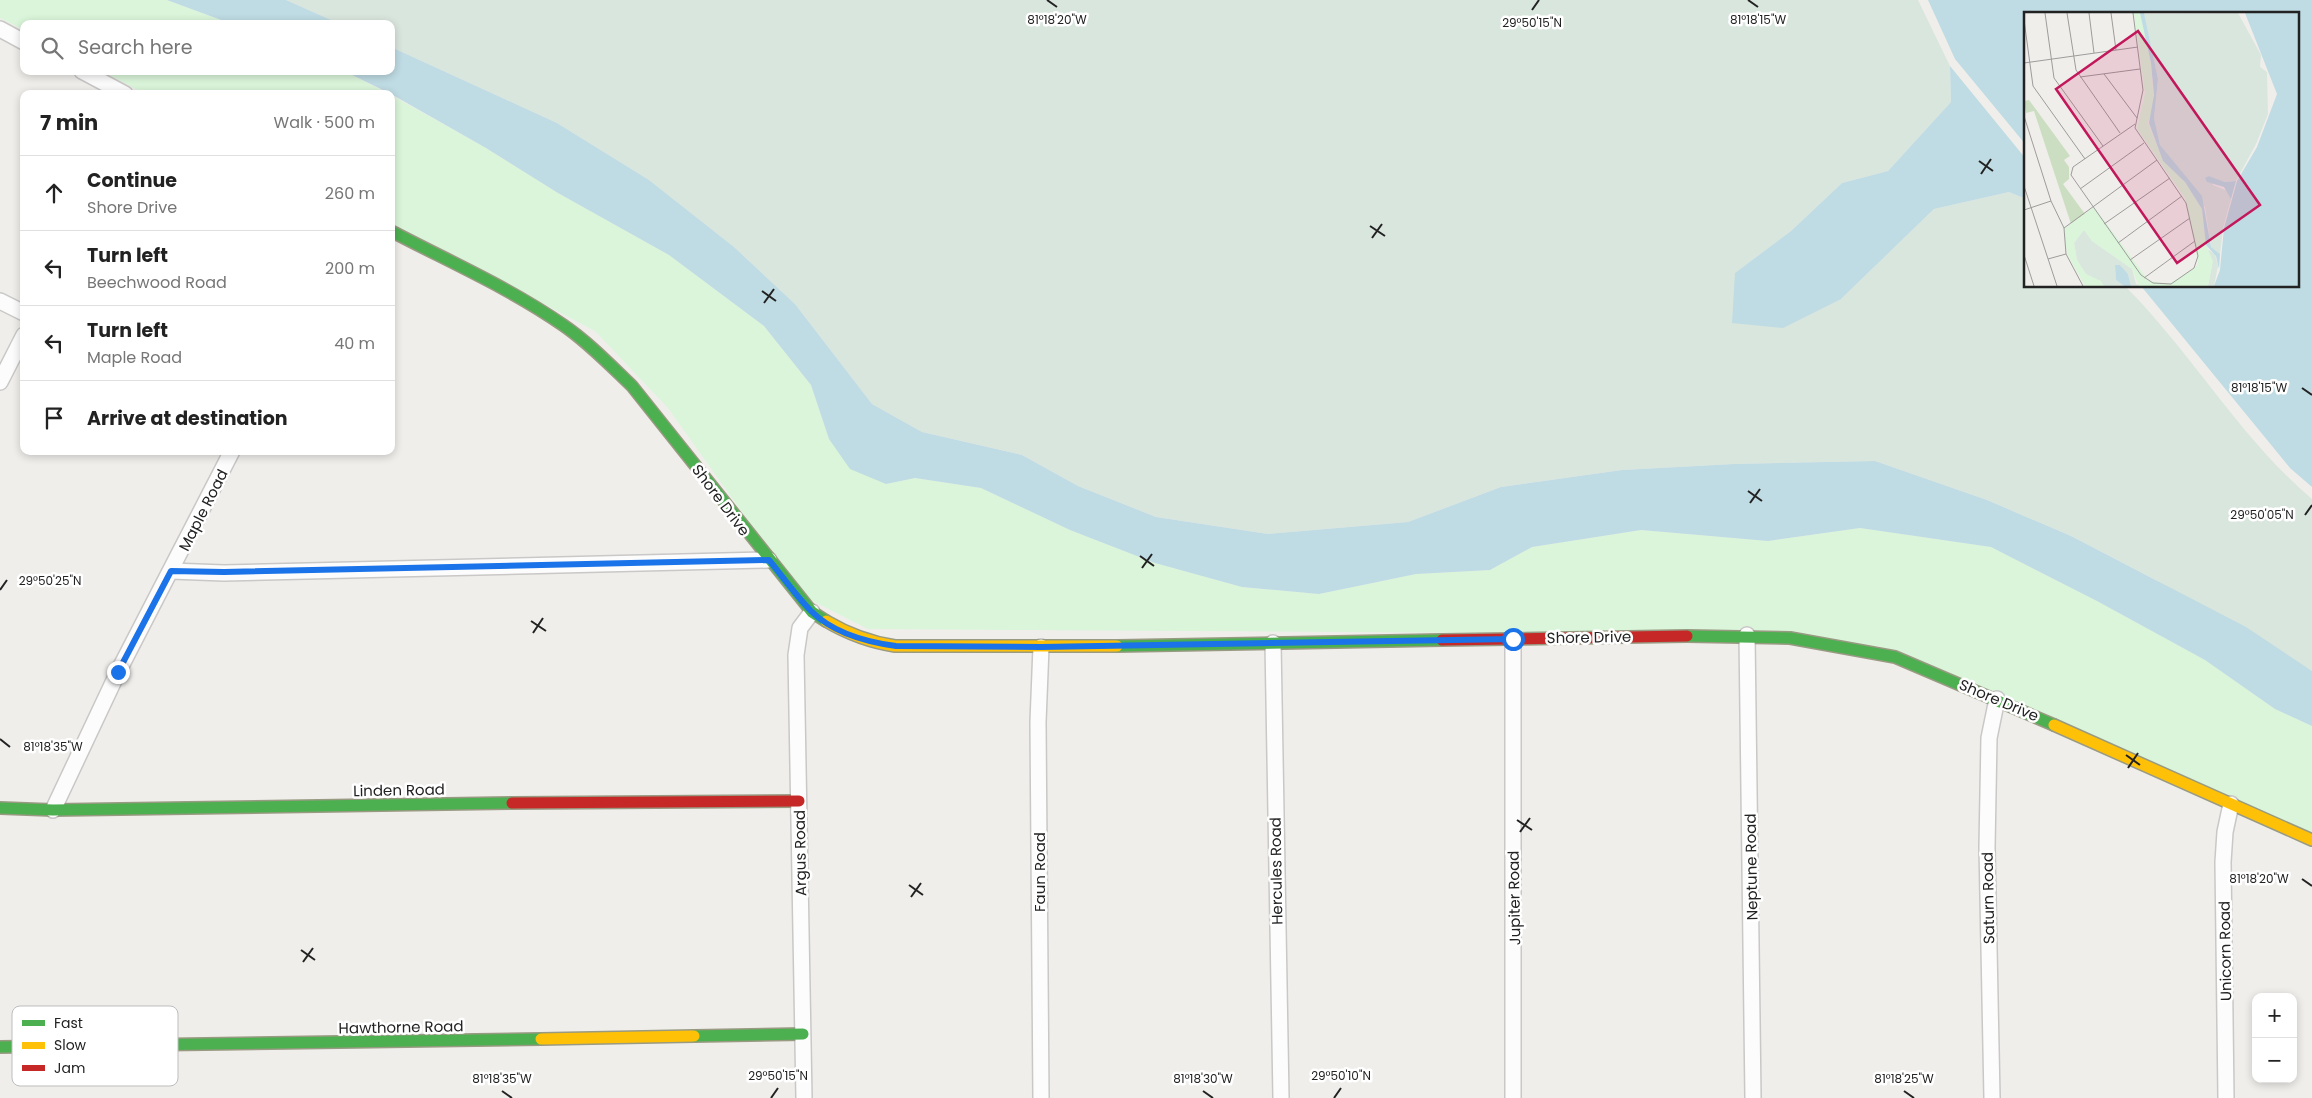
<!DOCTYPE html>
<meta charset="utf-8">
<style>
body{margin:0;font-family:Poppins,sans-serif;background:#f6f6f6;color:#222}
.controls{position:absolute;right:15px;bottom:15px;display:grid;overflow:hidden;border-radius:10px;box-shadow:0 2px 8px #0003}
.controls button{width:45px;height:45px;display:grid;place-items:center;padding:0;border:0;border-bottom:1px solid #e0e0e0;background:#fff;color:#222;font:25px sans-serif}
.stop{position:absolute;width:15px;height:15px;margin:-11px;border:4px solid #1a73e8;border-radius:50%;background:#fff}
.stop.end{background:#1a73e8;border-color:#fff;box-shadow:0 1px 5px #0008}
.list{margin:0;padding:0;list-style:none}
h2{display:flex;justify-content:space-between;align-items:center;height:65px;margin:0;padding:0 20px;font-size:21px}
h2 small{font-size:16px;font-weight:400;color:#767676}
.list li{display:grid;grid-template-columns:32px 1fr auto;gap:15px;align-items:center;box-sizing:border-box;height:75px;padding:0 20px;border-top:1px solid #e0e0e0}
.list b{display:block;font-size:19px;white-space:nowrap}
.list p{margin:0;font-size:16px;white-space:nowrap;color:#767676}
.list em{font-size:16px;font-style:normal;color:#767676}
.icon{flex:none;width:28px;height:28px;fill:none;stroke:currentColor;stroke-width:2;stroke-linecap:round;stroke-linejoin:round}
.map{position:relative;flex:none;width:2312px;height:1098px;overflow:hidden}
.search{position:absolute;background:#fff;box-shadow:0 2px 8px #0003;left:20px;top:20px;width:375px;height:55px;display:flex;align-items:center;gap:12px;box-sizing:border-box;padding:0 18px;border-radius:10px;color:#767676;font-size:19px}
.panel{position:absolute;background:#fff;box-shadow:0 2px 8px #0003;left:20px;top:90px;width:375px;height:365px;border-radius:10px}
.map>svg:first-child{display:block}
.wetland{fill:#d9e6de}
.park{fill:#daf5da}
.water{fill:#bfdbe3}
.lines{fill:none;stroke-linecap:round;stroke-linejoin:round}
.street-casing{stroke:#c9c8c7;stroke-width:18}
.fast-casing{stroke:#999a82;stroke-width:14}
.slow-casing{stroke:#999a82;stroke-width:14}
.jam-casing{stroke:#999a82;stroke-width:14}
.street{stroke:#fdfcfc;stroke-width:15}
.fast{stroke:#4caf50;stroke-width:11}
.slow{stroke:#ffc107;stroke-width:11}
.jam{stroke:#c62828;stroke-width:11}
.route{stroke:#1a73e8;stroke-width:6}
.ticks{fill:none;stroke:#222;stroke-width:2}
.labels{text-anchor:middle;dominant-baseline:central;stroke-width:5;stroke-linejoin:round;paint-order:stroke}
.street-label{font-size:15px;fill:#222;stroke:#fff}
.inset-road{fill:none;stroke:#9e9c9b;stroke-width:1}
.view{fill:#c2185b;fill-opacity:0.15;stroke:#c2185b;stroke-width:2.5}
.inset-edge{fill:none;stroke:#222;stroke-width:2.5}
.key{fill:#fff;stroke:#bdbdbd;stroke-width:1}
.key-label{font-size:14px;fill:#222}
.ticks-label{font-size:12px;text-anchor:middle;fill:#222;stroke:#fff;stroke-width:5;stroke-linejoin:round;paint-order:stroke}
</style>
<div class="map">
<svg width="2312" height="1098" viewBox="0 0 2312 1098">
<rect width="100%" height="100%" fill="#f0eeeb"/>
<path class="wetland" d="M286,0H1918L1950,66L1951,102L1888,171L1842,183L1791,231L1735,273L1841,299L1934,209L2009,192L2026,199V286H2125C2192,353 2240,438 2312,499V671L2156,580L2071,536L1987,500L1875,461L1734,464L1622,470L1501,487L1408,522L1268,534L1156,517L1078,486L1022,455L922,432L872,404L795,304L734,247L649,180L557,123L391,47V24H340Z"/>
<g class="park">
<path d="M0,0H167L232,24H24V30L0,18Z"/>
<path d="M102,71H344L389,94H145Z"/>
<path d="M391,95L486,148L558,193L669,255L764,326L811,385L829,439L886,484L915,478L981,488L1070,530L1155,563L1242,587L1319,594L1416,574L1490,570L1532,547L1641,530L1768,541L1860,528L1991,547L2097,601L2205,660L2275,709L2312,726V833L1878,646L1512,633L868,629L801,595L668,408L595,331L391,223Z"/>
</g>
<g class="water">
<path d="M167,0H286L340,24H232Z"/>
<path d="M1928,0H2312V487L2290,468L2141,286H2298V14H2026V145L1955,59Z"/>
<path d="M391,47L557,123L649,180L734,247L795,304L872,404L922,432L1022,455L1078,486L1156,517L1268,534L1408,522L1501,487L1622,470L1734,464L1875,461L1987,500L2071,536L2246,627L2312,671V726L2275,709L2205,660L2097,601L1991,547L1860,528L1768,541L1641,530L1532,547L1490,570L1416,574L1319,594L1242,587L1155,563L1070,530L981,488L915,478L886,484L850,469L829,439L811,385L764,326L669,255L558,193L486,148L391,94L344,71H391Z"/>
<path d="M1950,66L2026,159V199L2009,192L1934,209L1841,299L1783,328L1732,323L1735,273L1791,231L1842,183L1888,171L1951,102Z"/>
</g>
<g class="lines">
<g class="street-casing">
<g id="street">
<path d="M0,29L24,42"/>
<path d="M82,71L125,94"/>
<path d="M0,301L24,313"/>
<path d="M0,382L24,335"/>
<path d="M171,571L224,573L769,560"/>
<path d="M1747,635L1753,1098"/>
<path d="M1273,643L1281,1098"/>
<path d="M53,810L118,672L232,451"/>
<path d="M804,1098L796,655L800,628L812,612"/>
<path d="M1041,1098L1038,722L1041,647"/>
<path d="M1513,1098V639"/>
<path d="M1992,1098L1987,847L1989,738L1997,699"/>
<path d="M2226,1098L2223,862L2225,832L2231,804"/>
</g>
</g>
<g class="fast-casing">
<g id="fast">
<path d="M391,231C448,261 510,288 563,325C588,342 610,365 632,386L812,612L826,621"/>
<path d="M1687,636L1790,638L1895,657L2054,725"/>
<path d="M1117,646L1442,640"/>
<path d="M0,808L53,810L512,803"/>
<path d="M694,1036L803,1034"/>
<path d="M0,1047L541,1039"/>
</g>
</g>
<g class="slow-casing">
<g id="slow">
<path d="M826,621C848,634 869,642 895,646H1117"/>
<path d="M2054,725L2312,840"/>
<path d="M541,1039L694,1036"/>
</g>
</g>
<g class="jam-casing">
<g id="jam">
<path d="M1442,640L1687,636"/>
<path d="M512,803L799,801"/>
</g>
</g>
<use href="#street" class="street"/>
<use href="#fast" class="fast"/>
<use href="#slow" class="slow"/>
<use href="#jam" class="jam"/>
</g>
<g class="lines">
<path class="route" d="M118,672L171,571L224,572L769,560C783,577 796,596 811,611C833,633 866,642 896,646L1041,647L1513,639"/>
</g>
<path class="ticks" d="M1047,0L1057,7M1748,0L1758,7M1532,10L1539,0M1979,161L1993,171M1981,174L1991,159M1370,226L1385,236M1372,238L1382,224M762,291L776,301M764,303L774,289M2302,388L2312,395M1748,491L1762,501M1750,503L1760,489M2305,515L2312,505M1140,556L1154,566M1142,568L1152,554M0,590L7,580M531,621L546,631M533,633L543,618M0,739L10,747M2126,755L2140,765M2128,768L2138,753M1517,820L1532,830M1520,832L1530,818M2302,879L2312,886M909,885L923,895M911,897L921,883M301,950L315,960M303,962L313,948M502,1091L512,1098M1203,1091L1213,1098M1904,1091L1914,1098M771,1098L778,1088M1334,1098L1341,1088"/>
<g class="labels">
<g class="street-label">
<text transform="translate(721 500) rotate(53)">Shore Drive</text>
<text transform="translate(203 510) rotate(-63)">Maple Road</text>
<text transform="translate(1589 637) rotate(-1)">Shore Drive</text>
<text transform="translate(1999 700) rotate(23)">Shore Drive</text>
<text transform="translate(399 790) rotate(-1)">Linden Road</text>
<text transform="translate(800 853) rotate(-91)">Argus Road</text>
<text transform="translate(1751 867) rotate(-91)">Neptune Road</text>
<text transform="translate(1276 871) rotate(-91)">Hercules Road</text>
<text transform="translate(1039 872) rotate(-90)">Faun Road</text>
<text transform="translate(1514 898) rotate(-91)">Jupiter Road</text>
<text transform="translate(1988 898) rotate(-91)">Saturn Road</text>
<text transform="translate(2225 951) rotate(-91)">Unicorn Road</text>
<text transform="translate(401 1027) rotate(-1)">Hawthorne Road</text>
</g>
</g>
<g transform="translate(2024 12)">
<rect width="275" height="275" fill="#f0eeeb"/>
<path d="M5,88L46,144L40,148L45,155V167L39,172L61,202L47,212L10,99L2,101L0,89Z" fill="#cbdec1"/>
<path d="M214,1L237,43L236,55L243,60L244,102L232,132L212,169L201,170L185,164L189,173L206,180L207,187L199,216L196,242L187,235L181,195L136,133L130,106L134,67L120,2ZM60,218L68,229L108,257L112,272L118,274H107L104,262L96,253L91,254L92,268L100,274H80L62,262L53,248L50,231ZM183,237L191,242L194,254L190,274H184L188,253Z" fill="#d9e6de"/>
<path d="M110,1H116L127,51L130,93L124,111L139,149L161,170L178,197L182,233L189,249L184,274H115L108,257L68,229L60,218L50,231L53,248L62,262L77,269L80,274H61L43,242L40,217L70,195L125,269L145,272L173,254L174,249L161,186L113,117L121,81Z" fill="#daf5da"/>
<path d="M116,1H120L134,67L130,106L136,133L178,184L187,235L196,242L195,257L192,244L182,233L178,197L161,170L139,149L125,111L130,83L127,51ZM221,1H275V274H190L196,258L200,216L213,169L233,135L253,82ZM185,164L201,170L212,169L207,187L200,175L183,170L181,166ZM91,253H96L104,262L107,274H100L92,268Z" fill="#bfdbe3"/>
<path class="inset-road" d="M21,1L30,66L79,134M43,1L52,58L96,121M65,1L70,41M87,1L92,38M109,1L119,78L111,116L162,191L174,244L170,256L147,272L129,271L117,263L47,163L49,155L111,112M0,8L9,74L61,147M0,51L114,35M80,62L113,106M56,65L116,57M0,104L27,189L40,216M0,174L33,274M56,177L120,131M0,198L27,189M80,212L146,166M94,231L158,184M0,243L10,274M24,247L42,242M106,248L166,206M120,266L171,229M59,274L42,242L40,216L133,148"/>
<path class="view" d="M114,19L236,193L153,251L32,77Z"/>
<rect width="275" height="275" class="inset-edge"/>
</g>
<rect x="12" y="1006" width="166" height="80" rx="8" class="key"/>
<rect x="22" y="1020" width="23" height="6" fill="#4caf50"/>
<rect x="22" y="1042" width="23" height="7" fill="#ffc107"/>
<rect x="22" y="1065" width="23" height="6" fill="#c62828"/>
<g class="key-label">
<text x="54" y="1028">Fast</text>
<text x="54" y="1050">Slow</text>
<text x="54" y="1073">Jam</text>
</g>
<g class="ticks-label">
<text x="1057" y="24">81°18'20"W</text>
<text x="1758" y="24">81°18'15"W</text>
<text x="1532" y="27">29°50'15"N</text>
<text x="2259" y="392">81°18'15"W</text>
<text x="2262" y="519">29°50'05"N</text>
<text x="50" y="585">29°50'25"N</text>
<text x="53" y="751">81°18'35"W</text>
<text x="2259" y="883">81°18'20"W</text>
<text x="778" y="1080">29°50'15"N</text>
<text x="1341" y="1080">29°50'10"N</text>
<text x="502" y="1083">81°18'35"W</text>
<text x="1203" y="1083">81°18'30"W</text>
<text x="1904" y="1083">81°18'25"W</text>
</g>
</svg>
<div class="controls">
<button>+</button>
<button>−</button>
</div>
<div class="stop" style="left:1513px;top:639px"></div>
<div class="stop end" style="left:118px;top:672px"></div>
<div class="search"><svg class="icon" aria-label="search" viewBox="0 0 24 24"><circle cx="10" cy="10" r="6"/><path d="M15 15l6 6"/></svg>Search here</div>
<section class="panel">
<h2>7 min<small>Walk · 500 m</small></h2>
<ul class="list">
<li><svg class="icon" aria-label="ahead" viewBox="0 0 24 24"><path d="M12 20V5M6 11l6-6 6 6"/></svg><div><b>Continue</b><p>Shore Drive</p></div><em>260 m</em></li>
<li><svg class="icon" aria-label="left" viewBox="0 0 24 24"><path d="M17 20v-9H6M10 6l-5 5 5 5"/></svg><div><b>Turn left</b><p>Beechwood Road</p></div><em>200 m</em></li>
<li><svg class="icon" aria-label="left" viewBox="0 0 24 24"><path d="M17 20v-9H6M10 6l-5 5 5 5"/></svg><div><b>Turn left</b><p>Maple Road</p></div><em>40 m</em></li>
<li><svg class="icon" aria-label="arrive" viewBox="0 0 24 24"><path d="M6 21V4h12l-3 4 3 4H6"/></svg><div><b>Arrive at destination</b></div></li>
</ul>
</section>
</div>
